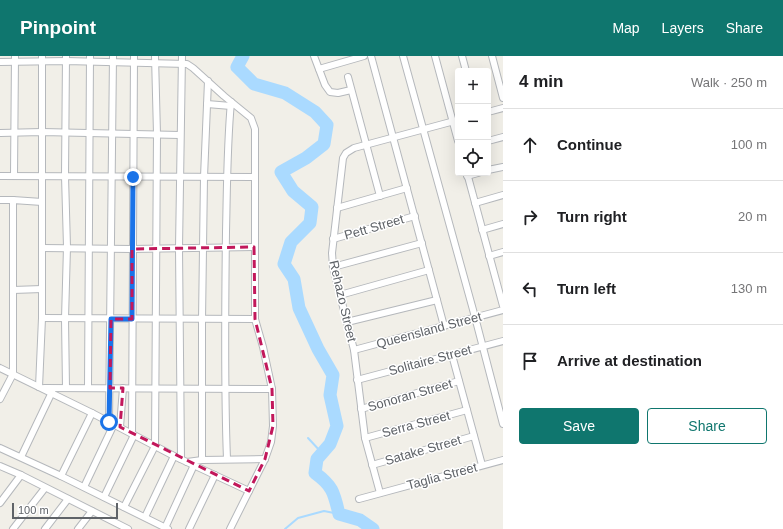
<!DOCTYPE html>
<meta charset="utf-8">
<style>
body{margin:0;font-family:Helvetica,sans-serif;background:#f2f2f2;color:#202124}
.controls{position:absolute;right:12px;top:12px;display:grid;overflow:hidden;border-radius:4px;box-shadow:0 4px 16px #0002}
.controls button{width:36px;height:36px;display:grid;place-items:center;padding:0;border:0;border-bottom:1px solid #e0e0e0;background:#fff;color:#202124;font:20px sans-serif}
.scale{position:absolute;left:12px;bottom:10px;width:106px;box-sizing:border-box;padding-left:4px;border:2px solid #5f6368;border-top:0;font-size:11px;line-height:14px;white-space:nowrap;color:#5f6368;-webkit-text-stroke:3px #fff;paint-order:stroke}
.stop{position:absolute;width:12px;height:12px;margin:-9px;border:3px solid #1a73e8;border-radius:50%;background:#fff}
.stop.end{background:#1a73e8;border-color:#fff;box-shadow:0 1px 4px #0008}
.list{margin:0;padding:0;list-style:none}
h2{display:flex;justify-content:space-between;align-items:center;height:52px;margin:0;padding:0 16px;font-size:17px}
h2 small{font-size:13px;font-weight:400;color:#757577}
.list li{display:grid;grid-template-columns:26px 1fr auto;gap:12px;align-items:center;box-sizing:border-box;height:72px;padding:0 16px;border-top:1px solid #e0e0e0}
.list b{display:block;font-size:15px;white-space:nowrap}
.list em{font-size:13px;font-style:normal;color:#757577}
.actions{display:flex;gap:8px;padding:12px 16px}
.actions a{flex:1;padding:9px 0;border:1px solid #0f766e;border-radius:4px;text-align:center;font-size:14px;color:#0f766e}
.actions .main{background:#0f766e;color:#fff}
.icon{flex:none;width:22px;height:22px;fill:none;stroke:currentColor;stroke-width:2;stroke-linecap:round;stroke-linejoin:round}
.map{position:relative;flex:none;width:503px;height:473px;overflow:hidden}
header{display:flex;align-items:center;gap:24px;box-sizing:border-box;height:56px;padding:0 20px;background:#0f766e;color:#fff}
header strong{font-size:19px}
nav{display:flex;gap:22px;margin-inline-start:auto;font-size:14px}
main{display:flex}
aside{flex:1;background:#fff}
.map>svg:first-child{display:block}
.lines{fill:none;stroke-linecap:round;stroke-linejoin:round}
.stream{stroke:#aadaff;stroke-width:2}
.river{stroke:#aadaff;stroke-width:13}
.street-casing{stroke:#b5b8bc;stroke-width:8}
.street{stroke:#fff;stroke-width:6}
.route{stroke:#1a73e8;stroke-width:5}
.marked{fill:none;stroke:#c2185b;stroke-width:3;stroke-dasharray:8 5;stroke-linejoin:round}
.labels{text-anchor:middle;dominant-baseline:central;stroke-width:3;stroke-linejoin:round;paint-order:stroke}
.street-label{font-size:13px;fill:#5f6368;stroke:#fff}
</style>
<header>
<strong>Pinpoint</strong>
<nav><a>Map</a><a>Layers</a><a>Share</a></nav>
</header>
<main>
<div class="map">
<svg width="503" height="473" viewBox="0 0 503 473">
<rect width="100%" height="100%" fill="#f1efe8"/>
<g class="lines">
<g class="stream">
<path d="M308,382L322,397"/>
<path d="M285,473L298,462L324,455L339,458"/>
</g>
<path class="river" d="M243,0L237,11L254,28L285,37L315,56L327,69L324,88L306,102L281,116L293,135L312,151L310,167L291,186L284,208L294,223L299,252L318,293L333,319L330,339L337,370L330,388L317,403L315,417C333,430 334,437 339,458L360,464L373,473"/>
<g class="street-casing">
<g id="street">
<path d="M314,0L325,29L330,36L338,37L351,34"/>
<path d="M371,0L444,270"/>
<path d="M403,0L475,261L503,368"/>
<path d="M435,0L458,85"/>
<path d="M462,0L466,15"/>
<path d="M492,0L503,42"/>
<path d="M0,6L66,5L187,8L193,12L224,40L251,62L255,73V263L263,291L272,333L273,370L271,386L265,403L230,473"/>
<path d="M319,13L364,0"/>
<path d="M348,21L380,140"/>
<path d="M207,48L231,50"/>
<path d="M488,56L503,52"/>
<path d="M0,77L42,76L180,79"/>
<path d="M488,85L503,81"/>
<path d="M488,114L503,111"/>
<path d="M467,117L503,250"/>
<path d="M0,120L254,121"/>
<path d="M14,120L15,0"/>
<path d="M467,120L478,117"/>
<path d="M0,144H13"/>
<path d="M475,147L503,139"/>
<path d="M337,152L407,132"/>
<path d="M482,174L503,168"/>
<path d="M333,183L415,160"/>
<path d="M42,192L132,193L254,191"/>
<path d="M489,200L503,196"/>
<path d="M333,211L422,187"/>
<path d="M13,234L42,233"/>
<path d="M340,239L429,214"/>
<path d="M42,262L255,263"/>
<path d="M347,266L437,244"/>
<path d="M354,294L503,254"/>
<path d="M452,299L482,409"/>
<path d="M0,312L92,357L174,400L249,435"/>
<path d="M357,324L503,285"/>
<path d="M39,331L42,262V0"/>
<path d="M44,332L272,333"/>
<path d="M66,332L65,263L67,191L65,120L66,0"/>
<path d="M88,332L90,0"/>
<path d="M0,343L13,318V144L42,146"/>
<path d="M361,353L459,325"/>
<path d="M109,366L113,0"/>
<path d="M120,371L123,332"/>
<path d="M132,378L134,0"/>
<path d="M365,382L467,354"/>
<path d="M0,392L61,420L168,473"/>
<path d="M21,401L52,336"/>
<path d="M181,403L179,192L182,0"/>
<path d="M227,403C224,327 225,252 226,176C227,133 227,89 231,46"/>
<path d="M202,404V264L204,121L208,25"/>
<path d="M187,406L202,404L265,403"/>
<path d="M372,409L474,380"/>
<path d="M0,410L21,419L128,473"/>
<path d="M61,420L92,357"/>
<path d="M84,431L114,368"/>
<path d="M380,437L365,382L354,294L333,211L332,197L343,102L346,97L354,92L458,64"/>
<path d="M104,441L134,379"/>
<path d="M359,443L503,404"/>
<path d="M0,447L21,419"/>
<path d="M124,451L155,390L157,78L155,0"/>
<path d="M145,461L174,400"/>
<path d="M165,472L194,409"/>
<path d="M13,473L45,432"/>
<path d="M45,473L68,443"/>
<path d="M78,473L92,455"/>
<path d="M189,473L215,419"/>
</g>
</g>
<use href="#street" class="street"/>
</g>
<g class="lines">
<path class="route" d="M109,366L111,263H132L133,121"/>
</g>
<path class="marked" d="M254,191L255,263L272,333L273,370L265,403L249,435L120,371L123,332H110L111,263H132V193Z"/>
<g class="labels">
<g class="street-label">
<text transform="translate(374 171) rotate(-16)">Pett Street</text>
<text transform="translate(343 245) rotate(77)">Rehazo Street</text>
<text transform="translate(429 274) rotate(-15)">Queensland Street</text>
<text transform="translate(430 304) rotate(-15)">Solitaire Street</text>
<text transform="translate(410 339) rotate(-16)">Sonoran Street</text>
<text transform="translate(416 368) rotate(-15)">Serra Street</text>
<text transform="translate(423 394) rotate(-16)">Satake Street</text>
<text transform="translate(442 420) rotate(-15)">Taglia Street</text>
</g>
</g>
</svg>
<div class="controls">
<button>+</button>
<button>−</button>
<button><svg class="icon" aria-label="locate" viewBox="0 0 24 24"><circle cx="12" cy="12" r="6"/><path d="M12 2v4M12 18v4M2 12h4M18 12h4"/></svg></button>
</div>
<div class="scale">100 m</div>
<div class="stop" style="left:109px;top:366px"></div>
<div class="stop end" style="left:133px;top:121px"></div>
</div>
<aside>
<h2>4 min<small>Walk · 250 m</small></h2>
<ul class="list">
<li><svg class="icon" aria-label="ahead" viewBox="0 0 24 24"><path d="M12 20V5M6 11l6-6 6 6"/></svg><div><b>Continue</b></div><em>100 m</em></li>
<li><svg class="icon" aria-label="right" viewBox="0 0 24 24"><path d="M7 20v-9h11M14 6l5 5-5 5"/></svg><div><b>Turn right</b></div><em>20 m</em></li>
<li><svg class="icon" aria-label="left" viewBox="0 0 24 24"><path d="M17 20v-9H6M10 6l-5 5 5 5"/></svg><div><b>Turn left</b></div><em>130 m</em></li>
<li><svg class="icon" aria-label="arrive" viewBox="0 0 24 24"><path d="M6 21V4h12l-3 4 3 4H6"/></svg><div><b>Arrive at destination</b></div></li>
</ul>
<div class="actions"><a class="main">Save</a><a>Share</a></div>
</aside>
</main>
